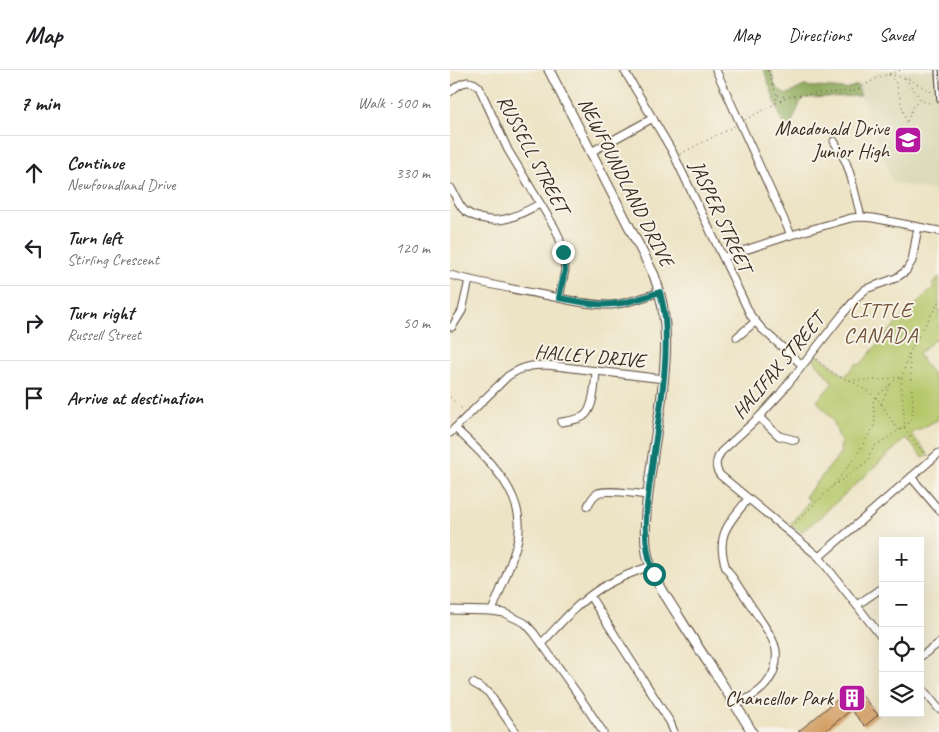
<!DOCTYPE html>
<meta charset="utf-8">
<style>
body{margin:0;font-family:Caveat,sans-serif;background:#f2f2f2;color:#202124}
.controls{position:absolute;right:15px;bottom:15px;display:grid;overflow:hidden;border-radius:0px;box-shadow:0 5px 20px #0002}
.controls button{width:45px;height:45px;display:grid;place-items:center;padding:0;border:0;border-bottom:1px solid #e0e0e0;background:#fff;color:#202124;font:25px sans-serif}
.stop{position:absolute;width:15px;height:15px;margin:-11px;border:4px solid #0f766e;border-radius:50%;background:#fff}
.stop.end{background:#0f766e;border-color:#fff;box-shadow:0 1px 5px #0008}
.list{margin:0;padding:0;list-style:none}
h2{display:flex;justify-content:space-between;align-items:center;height:65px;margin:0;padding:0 20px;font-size:21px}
h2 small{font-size:16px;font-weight:400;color:#757577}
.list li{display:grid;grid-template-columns:32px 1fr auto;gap:15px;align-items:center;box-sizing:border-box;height:75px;padding:0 20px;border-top:1px solid #e0e0e0}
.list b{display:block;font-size:19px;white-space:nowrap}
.list p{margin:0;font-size:16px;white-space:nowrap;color:#757577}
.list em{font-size:16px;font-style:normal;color:#757577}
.icon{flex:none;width:28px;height:28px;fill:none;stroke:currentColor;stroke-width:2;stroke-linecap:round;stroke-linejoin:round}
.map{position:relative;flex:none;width:489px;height:662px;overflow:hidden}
header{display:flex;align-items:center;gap:30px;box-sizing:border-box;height:70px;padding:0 25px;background:#fff;border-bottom:1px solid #e0e0e0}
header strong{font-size:24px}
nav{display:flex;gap:28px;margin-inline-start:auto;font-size:18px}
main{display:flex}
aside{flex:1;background:#fff}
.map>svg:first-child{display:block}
.built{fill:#dbd9b8}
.green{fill:#b6c76b;stroke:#787844}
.forest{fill:#90ac5f;stroke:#666b3e}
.building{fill:#d39e63}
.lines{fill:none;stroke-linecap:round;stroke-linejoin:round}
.service-casing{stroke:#564637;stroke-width:5.5}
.minor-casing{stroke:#564637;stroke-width:9}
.tertiary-casing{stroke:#564637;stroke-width:11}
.path{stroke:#564637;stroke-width:1;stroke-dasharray:1 4;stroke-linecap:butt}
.service{stroke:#fff;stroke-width:3}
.minor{stroke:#fff;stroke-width:7}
.tertiary{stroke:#fff;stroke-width:9}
.route{stroke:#0f766e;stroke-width:6}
.labels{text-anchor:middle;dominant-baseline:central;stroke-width:4;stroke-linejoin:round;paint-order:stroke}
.poi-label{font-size:20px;fill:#3b2a1e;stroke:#f7f3e8;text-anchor:end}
.street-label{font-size:20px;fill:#3b2a1e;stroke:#f7f3e8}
.quarter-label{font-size:22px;letter-spacing:1px;fill:#705336;stroke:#f7f3e8}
</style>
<header>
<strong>Map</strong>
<nav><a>Map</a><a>Directions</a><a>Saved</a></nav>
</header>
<main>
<aside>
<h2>7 min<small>Walk · 500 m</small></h2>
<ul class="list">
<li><svg class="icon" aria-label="ahead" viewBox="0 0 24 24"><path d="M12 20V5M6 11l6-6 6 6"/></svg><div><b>Continue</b><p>Newfoundland Drive</p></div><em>330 m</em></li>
<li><svg class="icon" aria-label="left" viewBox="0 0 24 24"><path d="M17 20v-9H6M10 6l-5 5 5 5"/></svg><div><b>Turn left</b><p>Stirling Crescent</p></div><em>120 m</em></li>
<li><svg class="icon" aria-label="right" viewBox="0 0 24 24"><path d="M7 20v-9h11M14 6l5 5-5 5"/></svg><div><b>Turn right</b><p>Russell Street</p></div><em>50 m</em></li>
<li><svg class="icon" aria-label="arrive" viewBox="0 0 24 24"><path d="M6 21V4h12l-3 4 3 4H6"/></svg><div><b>Arrive at destination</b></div></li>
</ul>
</aside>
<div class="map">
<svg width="489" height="662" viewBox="0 0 489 662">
<rect width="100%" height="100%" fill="#f7f3e8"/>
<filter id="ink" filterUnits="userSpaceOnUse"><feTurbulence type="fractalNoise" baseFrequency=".02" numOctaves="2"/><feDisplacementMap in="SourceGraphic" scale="10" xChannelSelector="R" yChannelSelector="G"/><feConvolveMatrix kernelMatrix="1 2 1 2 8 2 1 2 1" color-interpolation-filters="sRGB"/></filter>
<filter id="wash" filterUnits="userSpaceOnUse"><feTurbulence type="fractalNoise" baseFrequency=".0096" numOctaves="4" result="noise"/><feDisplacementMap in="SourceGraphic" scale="20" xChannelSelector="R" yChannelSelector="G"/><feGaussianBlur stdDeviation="1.12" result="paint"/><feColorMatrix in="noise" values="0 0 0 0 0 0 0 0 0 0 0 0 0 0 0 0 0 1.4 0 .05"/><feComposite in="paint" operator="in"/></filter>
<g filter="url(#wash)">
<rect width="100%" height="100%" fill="#ede3c5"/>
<path class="built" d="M432,0H489V121L443,113L407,15Z"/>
<path class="green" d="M489,207V266L468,284L483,305L489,323V349L461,364L478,384L473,388L456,368L369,448L351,462L340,454L360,430L355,427L390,384L391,373L383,350L367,331L383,313L364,290L368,285L395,306L407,293L410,295L439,261L484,217L482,215Z"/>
<path class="forest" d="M314,0H321L325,16L336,25L354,16L396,19L407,15L411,26L355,28L351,31L339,59L336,63Z"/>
<g id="blocks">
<path class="building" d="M404,616L428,645L415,656L401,640L374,662H348Z"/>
</g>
</g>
<g filter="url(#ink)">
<use href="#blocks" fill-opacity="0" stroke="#564637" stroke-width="1"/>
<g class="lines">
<g class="service-casing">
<path id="service" d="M487,0L489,30"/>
</g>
<g class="minor-casing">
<g id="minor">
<path d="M174,0L222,81L301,246L312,259L352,295"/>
<path d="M266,0L341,165"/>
<path d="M0,22C9,14 18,7 29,17L58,80L105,158L109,167L113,182L115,200L109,228"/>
<path d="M384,71L396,92L401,107L411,147"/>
<path d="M141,82L203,48"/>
<path d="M1,118C5,125 8,133 13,139C17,144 24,146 30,148C53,155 70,144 90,134"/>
<path d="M274,187L341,165L401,148L411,147L423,148L489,161"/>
<path d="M0,205C31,213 62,219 94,225C116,229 139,236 162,235C178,233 195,227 210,222"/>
<path d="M2,257L12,241L19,210"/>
<path d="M287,267L305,252"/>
<path d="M309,347L329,366L345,370"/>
<path d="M111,352C118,351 128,350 134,346C144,339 145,313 146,301"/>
<path d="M5,358C35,387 77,422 68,469C62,494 51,518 42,541"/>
<path d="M0,363L58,306C72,297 80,295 97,295L214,309"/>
<path d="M461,407L489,440"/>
<path d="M138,436C140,431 143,426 148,423C158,419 186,424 198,425"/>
<path d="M369,487L489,383"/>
<path d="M140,526L220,652L224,662"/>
<path d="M407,535L433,517"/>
<path d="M0,540L42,541L54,543L75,553L84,563L127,623L153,662"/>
<path d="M433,569L369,487L270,405C264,397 266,390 271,382L309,347L330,324L392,245L409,225L416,219L446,208L456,201L462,191L468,157"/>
<path d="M92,573C112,552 131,528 158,514C171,507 186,501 201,496"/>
<path d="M470,587L489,573"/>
<path d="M23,613L38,622L66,662"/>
<path d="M470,616L489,639"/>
<path d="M286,635C298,628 312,622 319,610C325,602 327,590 326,580C324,568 314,556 308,546C297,530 287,514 276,498C265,465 278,454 298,429"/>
</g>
</g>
<g class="tertiary-casing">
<path id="tertiary" d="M99,0L204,205C221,249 216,294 210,340C206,362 203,385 200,407C197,432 193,458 197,483C202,507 216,526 229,547C253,586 279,623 302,662"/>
</g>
<g class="path">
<path d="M318,0L324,19L327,25L326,32"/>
<path d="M439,4L459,9L483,23"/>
<path d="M439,5L446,13L456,52"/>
<path d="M455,8L472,31L483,34"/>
<path d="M328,25L336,27"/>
<path d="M295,50L337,27L359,24L405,21L427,8L451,0"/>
<path d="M457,51C461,44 462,34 470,31"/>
<path d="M230,84L285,56"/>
<path d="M366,289L379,300L392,308L399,310H432L448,307"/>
<path d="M400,310C408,316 420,322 427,329C436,338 440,351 449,360"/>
<path d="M0,327L14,341"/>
<path d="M431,334L440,315"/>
<path d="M476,386L455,360L451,310L459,283L489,231"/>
<path d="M383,416L419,390L420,383L425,376L457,355L462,347L463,336L459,283"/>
<path d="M341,456L343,455L382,417L406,386L424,356L425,348L423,332L429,324L449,307"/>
</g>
<use href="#service" class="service"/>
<use href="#minor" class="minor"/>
<use href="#tertiary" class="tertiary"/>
</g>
</g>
<g class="lines" filter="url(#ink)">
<path class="route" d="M113,182L115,200L109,228C127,231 145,236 164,234C179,233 195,227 210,222C212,231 214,239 215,248C219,298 208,348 202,397C197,433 190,469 204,504"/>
</g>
<defs>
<g id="school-square" transform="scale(1.4375)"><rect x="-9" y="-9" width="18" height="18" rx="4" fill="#b5179e" stroke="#f7f3e8"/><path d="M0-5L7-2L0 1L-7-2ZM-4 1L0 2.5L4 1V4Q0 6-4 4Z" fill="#fff"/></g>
<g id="building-square" transform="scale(1.4375)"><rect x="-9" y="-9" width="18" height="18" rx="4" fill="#b5179e" stroke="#f7f3e8"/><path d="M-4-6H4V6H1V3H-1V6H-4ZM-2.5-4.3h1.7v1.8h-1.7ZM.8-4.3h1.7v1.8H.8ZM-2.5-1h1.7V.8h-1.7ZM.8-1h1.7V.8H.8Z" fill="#fff"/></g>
</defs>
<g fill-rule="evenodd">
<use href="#school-square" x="458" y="70"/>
<use href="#building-square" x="402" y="628"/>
</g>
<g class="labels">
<g class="poi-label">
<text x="439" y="58">Macdonald Drive<tspan x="439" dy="23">Junior High</tspan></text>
<text x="383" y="628">Chancellor Park</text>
</g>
<g class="street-label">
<text transform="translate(83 84) rotate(62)">RUSSELL STREET</text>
<text transform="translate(176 112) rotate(63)">NEWFOUNDLAND DRIVE</text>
<text transform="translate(271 146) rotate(65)">JASPER STREET</text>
<text transform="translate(140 286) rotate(5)">HALLEY DRIVE</text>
<text transform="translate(328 296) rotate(-50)">HALIFAX STREET</text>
</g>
<g class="quarter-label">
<text x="431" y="240">LITTLE<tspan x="431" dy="25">CANADA</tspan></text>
</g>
</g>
</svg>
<div class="controls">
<button>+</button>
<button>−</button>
<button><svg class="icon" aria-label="locate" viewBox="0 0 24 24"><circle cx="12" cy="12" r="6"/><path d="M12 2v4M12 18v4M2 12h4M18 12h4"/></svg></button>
<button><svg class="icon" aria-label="layers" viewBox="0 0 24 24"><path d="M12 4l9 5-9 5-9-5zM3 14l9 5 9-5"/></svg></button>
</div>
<div class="stop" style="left:204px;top:504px"></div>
<div class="stop end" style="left:113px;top:182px"></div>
</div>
</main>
